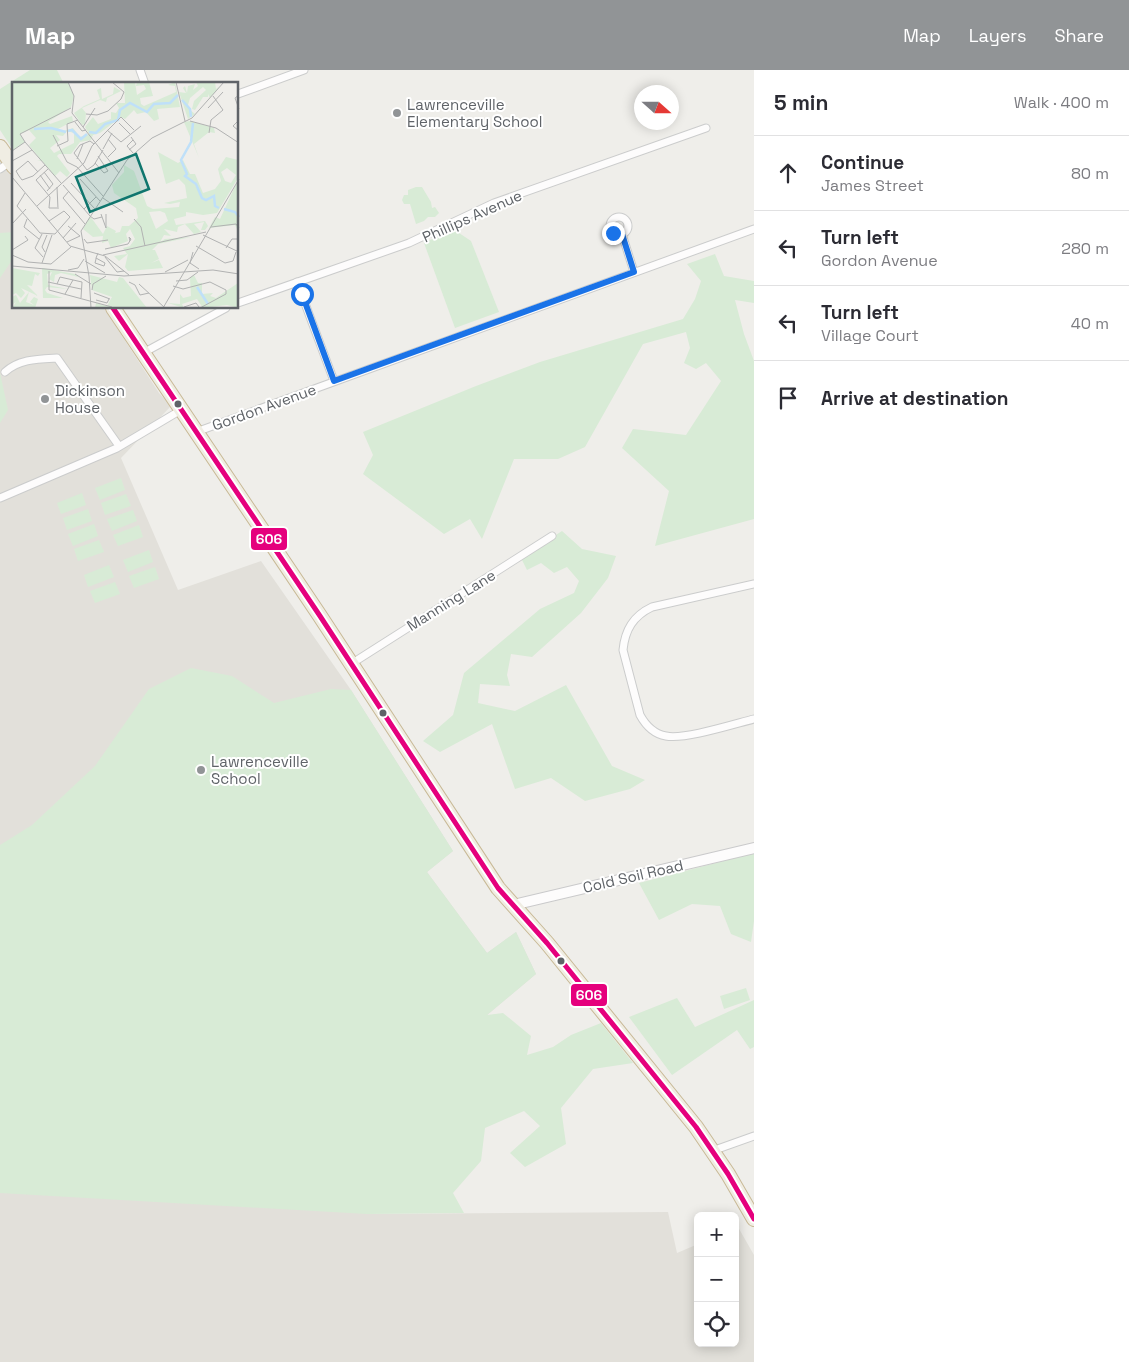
<!DOCTYPE html>
<meta charset="utf-8">
<style>
body{margin:0;font-family:"Space Grotesk",sans-serif;background:#f2f2f3;color:#2b2b33}
.controls{position:absolute;right:15px;bottom:15px;display:grid;overflow:hidden;border-radius:8px;box-shadow:0 2px 12px #0003}
.controls button{width:45px;height:45px;display:grid;place-items:center;padding:0;border:0;border-bottom:1px solid #e1e1e2;background:#fff;color:#2b2b33;font:25px sans-serif}
.compass{position:absolute;left:634px;top:15px;width:45px;height:45px;border-radius:50%;background:#fff;box-shadow:0 2px 12px #0003;rotate:111deg}
.stop{position:absolute;width:15px;height:15px;margin:-11px;border:4px solid #1a73e8;border-radius:50%;background:#fff}
.stop.end{background:#1a73e8;border-color:#fff;box-shadow:0 1px 5px #0008}
.list{margin:0;padding:0;list-style:none}
h2{display:flex;justify-content:space-between;align-items:center;height:65px;margin:0;padding:0 20px;font-size:21px}
h2 small{font-size:16px;font-weight:400;color:#7c7c81}
.list li{display:grid;grid-template-columns:32px 1fr auto;gap:15px;align-items:center;box-sizing:border-box;height:75px;padding:0 20px;border-top:1px solid #e1e1e2}
.list b{display:block;font-size:19px;white-space:nowrap}
.list p{margin:0;font-size:16px;white-space:nowrap;color:#7c7c81}
.list em{font-size:16px;font-style:normal;color:#7c7c81}
.icon{flex:none;width:28px;height:28px;fill:none;stroke:currentColor;stroke-width:2;stroke-linecap:round;stroke-linejoin:round}
.map{position:relative;flex:none;width:754px;height:1292px;overflow:hidden}
header{display:flex;align-items:center;gap:30px;box-sizing:border-box;height:70px;padding:0 25px;background:#919496;color:#fff}
header strong{font-size:24px}
nav{display:flex;gap:28px;margin-inline-start:auto;font-size:18px}
main{display:flex}
aside{flex:1;background:#fff}
.map>svg:first-child{display:block}
.education{fill:#e2e0da}
.green{fill:#d8ebd6}
.lines{fill:none;stroke-linecap:round;stroke-linejoin:round}
.street-casing{stroke:#cbcccc;stroke-width:9}
.secondary-casing{stroke:#cacacb;stroke-width:12}
.highway-casing{stroke:#c8b996;stroke-width:16}
.street{stroke:#fdfcfc;stroke-width:7}
.secondary{stroke:#fdfcfc;stroke-width:10}
.highway{stroke:#f0ede3;stroke-width:14}
.bus-1-casing{stroke:#fff;stroke-width:9}
.bus-1{stroke:#e5007d;stroke-width:5}
.route{stroke:#1a73e8;stroke-width:6}
.poi-dot{fill:#919496;stroke:#fff;stroke-width:2}
.bus-dot{fill:#5f6368;stroke:#fff;stroke-width:2}
.labels{text-anchor:middle;dominant-baseline:central;stroke-width:4;stroke-linejoin:round;paint-order:stroke}
.poi-label{font-size:15px;fill:#5f6368;stroke:#fff;text-anchor:start}
.street-label{font-size:15px;fill:#5f6368;stroke:#fff}
.inset-river{fill:none;stroke:#bfe0f9;stroke-width:2.5}
.inset-road{fill:none;stroke:#b1b2b2;stroke-width:1}
.view{fill:#0f766e;fill-opacity:0.15;stroke:#0f766e;stroke-width:2.5}
.inset-edge{fill:none;stroke:#5f6368;stroke-width:2.5}
.line-badge{stroke:#fff;stroke-width:2}
.badge-label{font-size:14px;text-anchor:middle;font-weight:bold;fill:#fff}
</style>
<header>
<strong>Map</strong>
<nav><a>Map</a><a>Layers</a><a>Share</a></nav>
</header>
<main>
<div class="map">
<svg width="754" height="1292" viewBox="0 0 754 1292">
<rect width="100%" height="100%" fill="#efeeea"/>
<path class="education" d="M0,86L14,105V238H104L159,323L171,336L121,388L178,520L261,491L351,620L453,781L427,802L487,883L516,862L536,904L486,946L368,1144L668,1142L677,1183L698,1174V1273H735V1159L738,1157L754,1185V1292H0Z"/>
<g class="green">
<path d="M30,0H57L64,14H14V81L0,60V19Z"/>
<path d="M416,117H422L431,132L432,138L435,137L439,143L435,147H428L424,151L416,154L410,134H404L402,130L404,125H408V120Z"/>
<path d="M453,159L471,171L499,242L455,258L424,173Z"/>
<path d="M14,162V187L0,208V163Z"/>
<path d="M715,184L724,206L754,211V233L735,230L744,264L754,291V449L655,476L669,421L622,378L633,359L686,365L721,311L706,293L696,299L684,293L690,278L686,262L643,274L585,377L558,389H514L482,469L470,449L444,464L363,404L373,385L363,362L476,316L540,292L683,249L695,229L701,211L687,194Z"/>
<path d="M0,303L8,340L0,353Z"/>
<path d="M121,408L125,420L100,430L95,418Z"/>
<path d="M82,423L86,435L61,444L57,433Z"/>
<path d="M126,424L131,436L105,445L101,433Z"/>
<path d="M88,439L92,451L67,460L63,448Z"/>
<path d="M133,440L137,451L112,461L107,449Z"/>
<path d="M94,454L98,466L73,476L68,464Z"/>
<path d="M139,455L143,467L118,476L113,465Z"/>
<path d="M562,461L582,479L616,486L608,508L581,543L532,587L511,584L507,605L510,616L480,614L478,633L515,641L566,615L612,696L645,710L630,719L585,731L551,708L515,719L492,654L440,682L423,671L453,645L464,603L540,539L574,523L579,511L567,497L554,503L541,493L527,500L521,488Z"/>
<path d="M99,470L104,482L78,491L74,479Z"/>
<path d="M149,480L153,492L128,502L123,490Z"/>
<path d="M109,495L114,507L88,517L84,505Z"/>
<path d="M155,497L159,509L134,518L129,506Z"/>
<path d="M115,512L120,524L95,533L90,521Z"/>
<path d="M191,598L232,606L274,633L331,619L351,620L453,781L427,802L487,883L516,862L536,904L487,945L503,943L531,966L527,985L553,977L571,965L601,953L633,993L593,999L561,1038L566,1074L525,1097L510,1083L540,1056L524,1041L485,1058L481,1091L453,1123L464,1143L367,1144L0,1123V775L32,755L95,696L149,619Z"/>
<path d="M754,783V851L751,872L731,864L720,836L692,834L659,850L639,813Z"/>
<path d="M746,918L750,930L724,939L720,926Z"/>
<path d="M677,928L695,957L754,930V977L750,979L737,960L672,1005L629,947Z"/>
</g>
<g class="lines">
<g class="street-casing">
<g id="street">
<path d="M140,0L145,14"/>
<path d="M238,24L304,0"/>
<path d="M0,99L10,92"/>
<circle cx="619" cy="156" r="9"/>
<path d="M622,164L634,202"/>
<path d="M297,212L334,311"/>
<path d="M238,233L409,173L494,133L706,58"/>
<path d="M143,283L226,238"/>
<path d="M5,302C19,289 38,289 57,288L119,376"/>
<path d="M196,362L754,159"/>
<path d="M0,428L117,378L181,340"/>
<path d="M754,514L652,537C633,546 625,560 623,580L640,645C646,656 654,664 666,666C684,670 734,654 754,649"/>
<path d="M351,594L552,466"/>
<path d="M712,1081L754,1066"/>
</g>
</g>
<g class="secondary-casing">
<path id="secondary" d="M513,835L754,778"/>
</g>
<g class="highway-casing">
<g id="highway">
<path d="M0,77L14,97"/>
<path d="M113,238L320,546L498,818L547,873L696,1057L728,1104L754,1149"/>
</g>
</g>
<use href="#street" class="street"/>
<use href="#secondary" class="secondary"/>
<use href="#highway" class="highway"/>
<g class="bus-1-casing">
<path id="bus-1" d="M113,238L320,546L498,818L547,873L696,1057L728,1104L754,1149"/>
</g>
<use href="#bus-1" class="bus-1"/>
</g>
<g class="lines">
<path class="route" d="M302,224L334,311L634,202L622,164L613,163"/>
</g>
<g class="poi-dot">
<circle cx="397" cy="43" r="5"/>
<circle cx="45" cy="329" r="5"/>
<circle cx="201" cy="700" r="5"/>
</g>
<g class="bus-dot">
<circle cx="178" cy="334" r="4.5"/>
<circle cx="383" cy="643" r="4.5"/>
<circle cx="561" cy="891" r="4.5"/>
</g>
<g class="labels">
<g class="poi-label">
<text x="407" y="34">Lawrenceville<tspan x="407" dy="17">Elementary School</tspan></text>
<text x="55" y="320">Dickinson<tspan x="55" dy="17">House</tspan></text>
<text x="211" y="691">Lawrenceville<tspan x="211" dy="17">School</tspan></text>
</g>
<g class="street-label">
<text transform="translate(472 146) rotate(-24)">Phillips Avenue</text>
<text transform="translate(264 337) rotate(-20)">Gordon Avenue</text>
<text transform="translate(451 530) rotate(-32)">Manning Lane</text>
<text transform="translate(633 806) rotate(-13)">Cold Soil Road</text>
</g>
</g>
<g transform="translate(12 12)">
<rect width="226" height="226" fill="#efeeea"/>
<path d="M0,0H56L62,14L59,25L36,40L38,42L60,34L61,39L46,47L49,50L61,46L68,55L77,52L73,45L81,35L86,42L99,37V30L104,31L107,26L104,21H113L112,0H123L125,13L134,7L132,3L124,4L125,0H137L141,14L128,16L129,22L132,24L164,10L163,4L156,3L163,0L168,25L145,27L147,37L142,39L134,30L125,32L122,28L113,37L109,35L88,51L81,53L79,58L68,60L59,72H47L45,74L58,91L55,95L48,89L43,94L30,79L25,78H29L17,63L24,56L17,48L8,52L13,60L0,69ZM55,49L62,51V61L42,71L38,66L48,58L44,53L51,54ZM184,0H203L204,7L208,4L198,16L196,12V15H191L183,28L180,27L182,19L194,8L191,5L178,16L176,23L178,28L183,32L176,37L167,10L174,11L171,6L173,4L175,11L176,4L183,2L181,8L186,4ZM102,5L109,9L95,16L94,20L88,18L70,26L74,31L73,42L70,43L62,31L72,24L88,17L85,8L89,6L90,17L101,12ZM178,39L202,46L203,51L197,50L182,62L187,76L172,40ZM146,70L166,81L171,78L178,92H183L191,111L203,107L209,99L206,87L214,75L226,78V96L205,131L191,133L174,130V134L162,137L164,143L193,139L196,144L193,148H189L192,140L182,142L189,150L182,152L173,142L166,145L165,150L152,147L159,154L152,153L148,160L153,157L179,155L146,162L140,168H143L147,177L139,181L147,178L151,186L116,189L113,185L116,172L107,179L102,174L115,172L111,166L118,164L123,157L118,147L114,152L116,159L99,166L96,159L90,161L91,154L81,155L71,147L78,134L91,152L95,144L104,149L103,151L108,150L110,144H117L126,136L124,126L102,111L100,103L112,90V83L122,89L135,124L141,127L167,125L168,120L158,122L152,121L175,116L173,103L167,97L154,102ZM215,86L224,93L219,101L213,99L209,90ZM148,129L153,131L156,139L144,147L137,130ZM226,98V149L223,143L197,146L203,135L208,137ZM0,186L28,191L26,194L23,192L20,204L15,203L26,214L9,206L13,211L9,216L4,211L0,213ZM30,186L63,192L67,195L49,191L43,193L42,200L37,197L40,190L35,192L36,203L56,207L35,205L33,208L35,211L51,216H31ZM78,193L105,200L107,195L111,196L135,226H83L84,221L95,224L100,215L80,208ZM182,193L186,201H190V212L201,211L198,214L204,216L226,201V226L215,223L191,226L185,217L170,222L172,226L156,221L168,222V212L171,216L179,214L178,196ZM17,210L14,220L22,223L18,220L22,215L26,217L23,226H0L4,220L0,223V215L4,213L8,221Z" fill="#d8ebd6" fill-rule="evenodd"/>
<path class="inset-river" d="M170,18L178,27L179,35M181,41L179,60L169,78L175,92L173,94L184,102L190,116L194,118L202,114L203,124L207,126M22,47L39,46L54,50M56,49L60,48L69,57L75,52M77,50L84,51L93,42L106,38L108,28L118,21L135,30L142,22L158,21L166,13M212,127L223,130L227,135M185,205L196,222"/>
<path class="inset-road" d="M56,0L62,14L60,31L107,91M100,0L112,10M164,0L173,39M227,13L223,16L227,27M196,26L211,10M74,32L85,33L96,29L109,17L112,10M227,38L221,44L227,49M178,39L204,46L227,61M63,40L70,49L74,48M107,41L118,52M71,45L83,26M95,48L109,60L129,44M197,51L199,38L211,28L201,14M41,53L55,80L65,85L91,114M13,60L49,101M82,62L78,59L68,63L62,71L75,88L82,83L91,68M45,64L56,59L55,42L66,38M91,67L100,51M117,68L124,62L119,55M0,69L13,60L8,52L59,26M121,71L115,64L121,58M96,75L104,67L96,57M65,77L71,62M0,79L20,68M83,81L92,91L96,89L86,74M36,87L24,98L38,115L37,126H45M32,90L41,102L35,109M28,93L38,107M7,94L4,89L16,79L26,90M7,94L10,98L21,94L33,83M0,95L58,164L93,174L117,193M68,97L88,119M59,101L83,127M51,103L78,134L82,137L90,135M45,105L46,127M57,109L51,116L73,142M13,111L5,124L28,151L43,152L58,135L52,129L37,139M91,116L111,130M25,124L72,81L80,64L109,35L122,48M72,127L84,115M89,132L94,146V132M15,137L12,145L27,157M122,137L129,145L133,164M0,142L14,127M199,145L224,142L227,146M30,152L23,166L31,175M191,153L227,170M51,156L64,141M72,157L75,161L96,158M55,160L68,154L56,144M184,164L213,181L221,179L224,170M214,166L220,157H227M93,167L116,162L119,157L117,155L118,159M0,168L16,158L13,154M33,170L30,165L35,153M181,170L178,181L187,187M0,173L16,180L39,182L59,165M91,173L194,150M93,175L105,190L112,189M84,176L93,181L92,184L83,181L84,177V176L86,171M73,179L93,191M30,181L40,153M0,184L112,194L201,188L227,192M56,188L66,186L72,177M37,189V208L100,225M153,190L176,178M63,192L79,202M77,194L79,226M77,194L69,149L115,78L140,56L180,36L212,0M164,199L175,198L186,190M36,200L69,207M117,200L123,203L128,213L137,211M45,202L48,195L70,200L69,216M127,202L153,226M161,204L171,207L198,200L214,208M80,208L81,202L94,194M82,211L98,217M53,212L61,198M84,218L95,221L97,217M172,225L184,221L187,225M151,226L227,97M188,226L214,212V208"/>
<path class="view" d="M124,72L137,107L78,130L64,95Z"/>
<rect width="226" height="226" class="inset-edge"/>
</g>
<g class="line-badge">
<rect x="250" y="457" width="38" height="24" rx="5" fill="#e5007d"/>
<rect x="570" y="913" width="38" height="24" rx="5" fill="#e5007d"/>
</g>
<g class="badge-label">
<text x="269" y="474">606</text>
<text x="589" y="930">606</text>
</g>
</svg>
<div class="controls">
<button>+</button>
<button>−</button>
<button><svg class="icon" aria-label="locate" viewBox="0 0 24 24"><circle cx="12" cy="12" r="6"/><path d="M12 2v4M12 18v4M2 12h4M18 12h4"/></svg></button>
</div>
<svg class="compass" viewBox="-18 -18 36 36"><path d="M0-13l5 13h-10z" fill="#e53935"/><path d="M0 13l5-13h-10z" fill="#7c7c81"/></svg>
<div class="stop" style="left:302px;top:224px"></div>
<div class="stop end" style="left:613px;top:163px"></div>
</div>
<aside>
<h2>5 min<small>Walk · 400 m</small></h2>
<ul class="list">
<li><svg class="icon" aria-label="ahead" viewBox="0 0 24 24"><path d="M12 20V5M6 11l6-6 6 6"/></svg><div><b>Continue</b><p>James Street</p></div><em>80 m</em></li>
<li><svg class="icon" aria-label="left" viewBox="0 0 24 24"><path d="M17 20v-9H6M10 6l-5 5 5 5"/></svg><div><b>Turn left</b><p>Gordon Avenue</p></div><em>280 m</em></li>
<li><svg class="icon" aria-label="left" viewBox="0 0 24 24"><path d="M17 20v-9H6M10 6l-5 5 5 5"/></svg><div><b>Turn left</b><p>Village Court</p></div><em>40 m</em></li>
<li><svg class="icon" aria-label="arrive" viewBox="0 0 24 24"><path d="M6 21V4h12l-3 4 3 4H6"/></svg><div><b>Arrive at destination</b></div></li>
</ul>
</aside>
</main>
